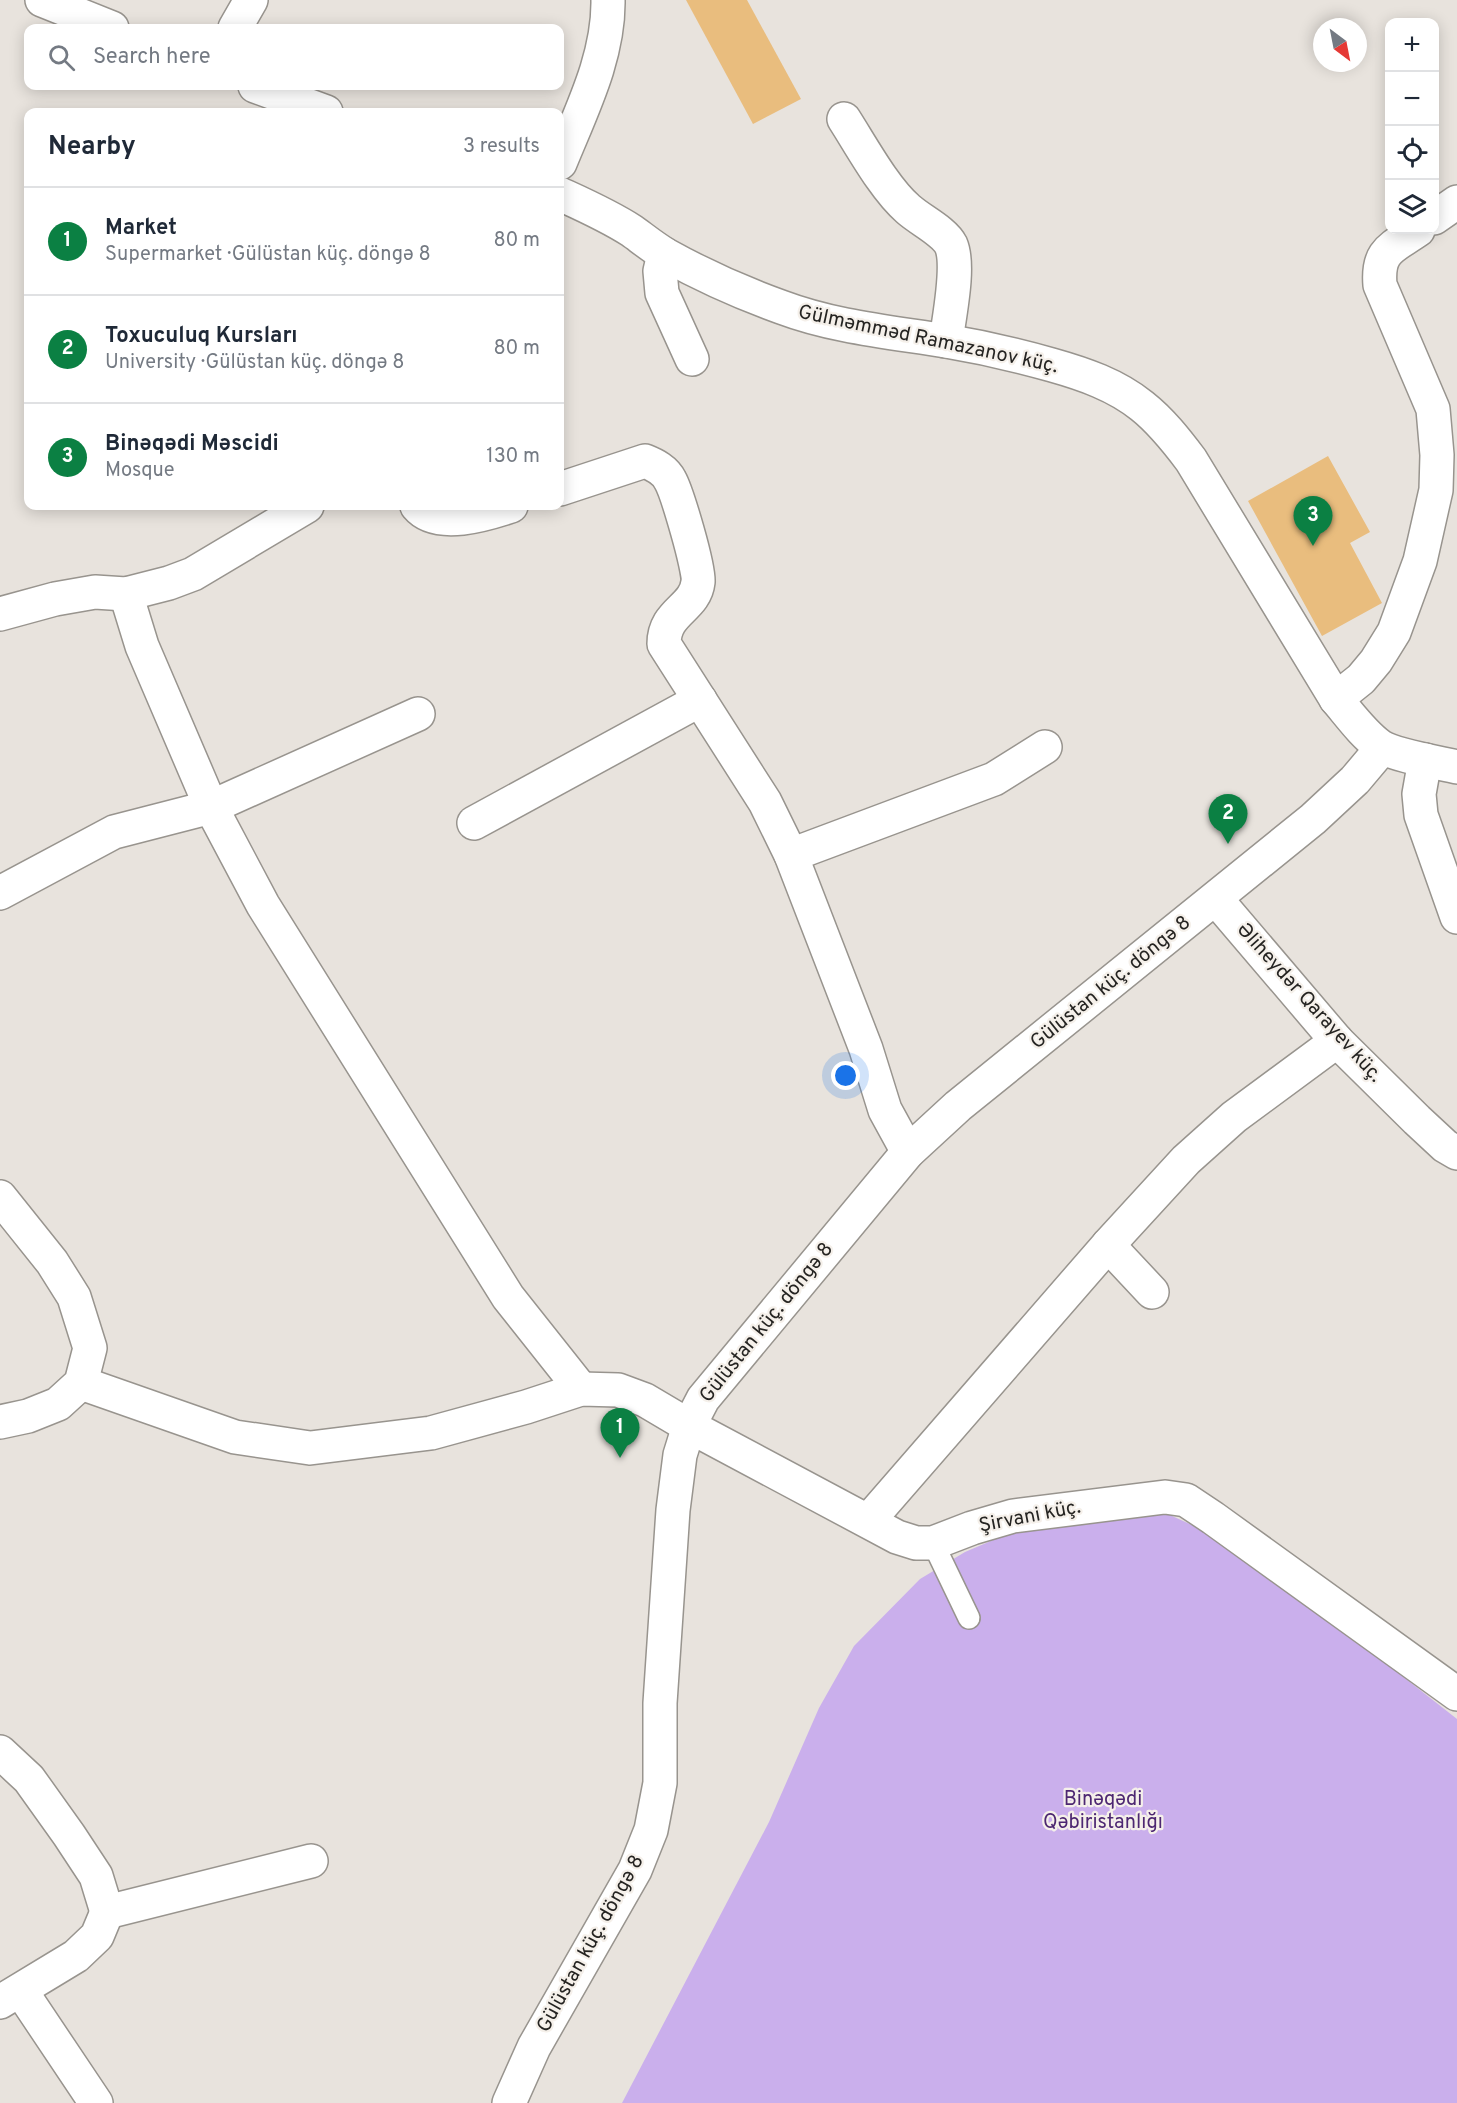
<!DOCTYPE html>
<meta charset="utf-8">
<style>
body{margin:0;font-family:Overpass,sans-serif;background:#f6f6f7;color:#1f2937}
.controls{position:absolute;right:18px;top:18px;display:grid;overflow:hidden;border-radius:12px;box-shadow:0 3px 15px #0003}
.controls button{width:54px;height:54px;display:grid;place-items:center;padding:0;border:0;border-bottom:2px solid #e0e1e3;background:#fff;color:#1f2937;font:30px sans-serif}
.compass{position:absolute;left:1313px;top:18px;width:54px;height:54px;border-radius:50%;background:#fff;box-shadow:0 3px 15px #0003;rotate:148deg}
.you{position:absolute;left:846px;top:1076px;width:21px;height:21px;margin:-15px;border:4px solid #fff;border-radius:50%;background:#1a73e8;box-shadow:0 0 0 9px #1a73e833}
.badge{display:grid;place-items:center;width:39px;height:39px;border-radius:50%;background:#0b8043;color:#fff;font-size:20px;font-weight:700}
.pin{position:absolute;translate:-50% -50px;filter:drop-shadow(0 2px 3px #0008)}
.pin::after{content:'';position:absolute;top:32px;width:21px;height:18px;background:inherit;clip-path:polygon(0 0,100% 0,50% 100%)}
.list{margin:0;padding:0;list-style:none}
h2{display:flex;justify-content:space-between;align-items:center;height:78px;margin:0;padding:0 24px;font-size:26px}
h2 small{font-size:20px;font-weight:400;color:#747a83}
.list li{display:grid;grid-template-columns:39px 1fr auto;gap:18px;align-items:center;box-sizing:border-box;height:108px;padding:0 24px;border-top:2px solid #e0e1e3}
.list b{display:block;font-size:22px;white-space:nowrap}
.list p{margin:0;font-size:20px;white-space:nowrap;color:#747a83}
.list em{font-size:20px;font-style:normal;color:#747a83}
.icon{flex:none;width:33px;height:33px;fill:none;stroke:currentColor;stroke-width:2;stroke-linecap:round;stroke-linejoin:round}
.map{position:relative;flex:none;width:1457px;height:2103px;overflow:hidden}
.search{position:absolute;background:#fff;box-shadow:0 3px 15px #0003;left:24px;top:24px;width:540px;height:66px;display:flex;align-items:center;gap:15px;box-sizing:border-box;padding:0 21px;border-radius:12px;color:#747a83;font-size:22px}
.panel{position:absolute;background:#fff;box-shadow:0 3px 15px #0003;left:24px;top:108px;width:540px;height:402px;border-radius:12px}
.map>svg:first-child{display:block}
.green{fill:#caafec}
.building{fill:#e9bd7e}
.lines{fill:none;stroke-linecap:round;stroke-linejoin:round}
.lane-casing{stroke:#98948e;stroke-width:24}
.street-casing{stroke:#98948e;stroke-width:36}
.lane{stroke:#fff;stroke-width:21}
.street{stroke:#fff;stroke-width:33}
.labels{text-anchor:middle;dominant-baseline:central;stroke-width:4.5;stroke-linejoin:round;paint-order:stroke}
.street-label{font-size:20px;fill:#252422;stroke:#f5f0ea}
.park-label{font-size:20px;fill:#4d2772;stroke:#f5f0ea}
</style>
<div class="map">
<svg width="1457" height="2103" viewBox="0 0 1457 2103">
<rect width="100%" height="100%" fill="#e8e3dd"/>
<path class="green" d="M1161,1511L1234,1544L1457,1719V2103H622L769,1822L819,1708L854,1646L920,1579L965,1552L1024,1527Z"/>
<g class="building">
<path d="M686,0H747L801,99L753,124Z"/>
<path d="M1328,456L1370,532L1350,543L1382,603L1322,636L1248,501Z"/>
</g>
<g class="lines">
<g class="lane-casing">
<path id="lane" d="M933,1543L969,1618"/>
</g>
<g class="street-casing">
<g id="street">
<path d="M42,0L112,28"/>
<path d="M235,28L251,0"/>
<path d="M255,86L326,112"/>
<path d="M844,119C862,147 884,188 908,209C920,220 944,231 951,245C960,266 949,317 946,341"/>
<path d="M560,163C581,111 609,57 608,0"/>
<path d="M560,194C584,205 609,216 632,231C643,239 654,248 666,255C702,275 742,293 781,307C834,327 890,332 946,341C982,347 1017,355 1052,365C1084,374 1116,385 1142,406C1161,421 1176,440 1191,460L1336,699C1349,714 1363,734 1380,746C1393,755 1440,763 1457,767"/>
<path d="M1434,218L1457,202"/>
<path d="M664,254L660,271L662,293L692,359"/>
<path d="M560,489L645,461C655,465 665,470 670,480C677,492 700,570 698,582C695,609 664,611 664,644L765,802L791,855L866,1049L885,1110L908,1152"/>
<path d="M417,506C437,530 487,514 511,506"/>
<path d="M126,594L142,646L211,807L263,905L508,1297L581,1389"/>
<path d="M0,614L55,599L95,592L126,594L169,583L193,574L307,506"/>
<path d="M1336,699L1361,679L1376,661L1394,632L1420,561L1436,490L1437,455L1433,409L1380,285C1377,250 1392,248 1418,230"/>
<path d="M1425,760L1419,794L1421,815L1457,917"/>
<path d="M474,823L700,700"/>
<path d="M791,855L994,779L1045,747"/>
<path d="M0,893L114,832L211,807L418,714"/>
<path d="M1216,899L1337,1041L1417,1120L1445,1146L1457,1153"/>
<path d="M0,1197L52,1262L74,1297L90,1348L81,1383L58,1404L28,1416L0,1422"/>
<path d="M1108,1245L1152,1292"/>
<path d="M81,1383L235,1437L310,1448L431,1433L526,1407L581,1389L618,1390L645,1400L689,1426L897,1537L916,1543H933L972,1528L1013,1516L1165,1497L1186,1500L1213,1518L1457,1694"/>
<path d="M869,1520L1108,1245L1186,1160L1234,1117L1337,1041"/>
<path d="M0,1752L29,1779L69,1835L96,1876L107,1912"/>
<path d="M107,1912L311,1861"/>
<path d="M21,1991L96,2103"/>
<path d="M0,2002L76,1956L97,1936L107,1912"/>
<path d="M509,2103L534,2047L635,1870L651,1830L660,1783V1703L673,1510L680,1455L689,1426L703,1399L908,1152L958,1106L1313,819L1355,780L1382,748"/>
</g>
</g>
<use href="#lane" class="lane"/>
<use href="#street" class="street"/>
</g>
<g class="labels">
<g class="street-label">
<text transform="translate(928 340) rotate(12)">Gülməmməd Ramazanov küç.</text>
<text transform="translate(1111 983) rotate(-39)">Gülüstan küç. döngə 8</text>
<text transform="translate(1309 1003) rotate(48)">Əliheydər Qarayev küç.</text>
<text transform="translate(767 1323) rotate(-51)">Gülüstan küç. döngə 8</text>
<text transform="translate(1030 1517) rotate(-11)">Şirvani küç.</text>
<text transform="translate(591 1944) rotate(-61)">Gülüstan küç. döngə 8</text>
</g>
<g class="park-label">
<text x="1103" y="1800">Binəqədi<tspan x="1103" dy="23">Qəbiristanlığı</tspan></text>
</g>
</g>
</svg>
<div class="controls">
<button>+</button>
<button>−</button>
<button><svg class="icon" aria-label="locate" viewBox="0 0 24 24"><circle cx="12" cy="12" r="6"/><path d="M12 2v4M12 18v4M2 12h4M18 12h4"/></svg></button>
<button><svg class="icon" aria-label="layers" viewBox="0 0 24 24"><path d="M12 4l9 5-9 5-9-5zM3 14l9 5 9-5"/></svg></button>
</div>
<svg class="compass" viewBox="-18 -18 36 36"><path d="M0-13l5 13h-10z" fill="#e53935"/><path d="M0 13l5-13h-10z" fill="#747a83"/></svg>
<div class="you"></div>
<div class="pin badge" style="left:620px;top:1458px">1</div>
<div class="pin badge" style="left:1228px;top:844px">2</div>
<div class="pin badge" style="left:1313px;top:546px">3</div>
<div class="search"><svg class="icon" aria-label="search" viewBox="0 0 24 24"><circle cx="10" cy="10" r="6"/><path d="M15 15l6 6"/></svg>Search here</div>
<section class="panel">
<h2>Nearby<small>3 results</small></h2>
<ul class="list">
<li><span class="badge">1</span><div><b>Market</b><p>Supermarket · Gülüstan küç. döngə 8</p></div><em>80 m</em></li>
<li><span class="badge">2</span><div><b>Toxuculuq Kursları</b><p>University · Gülüstan küç. döngə 8</p></div><em>80 m</em></li>
<li><span class="badge">3</span><div><b>Binəqədi Məscidi</b><p>Mosque</p></div><em>130 m</em></li>
</ul>
</section>
</div>
